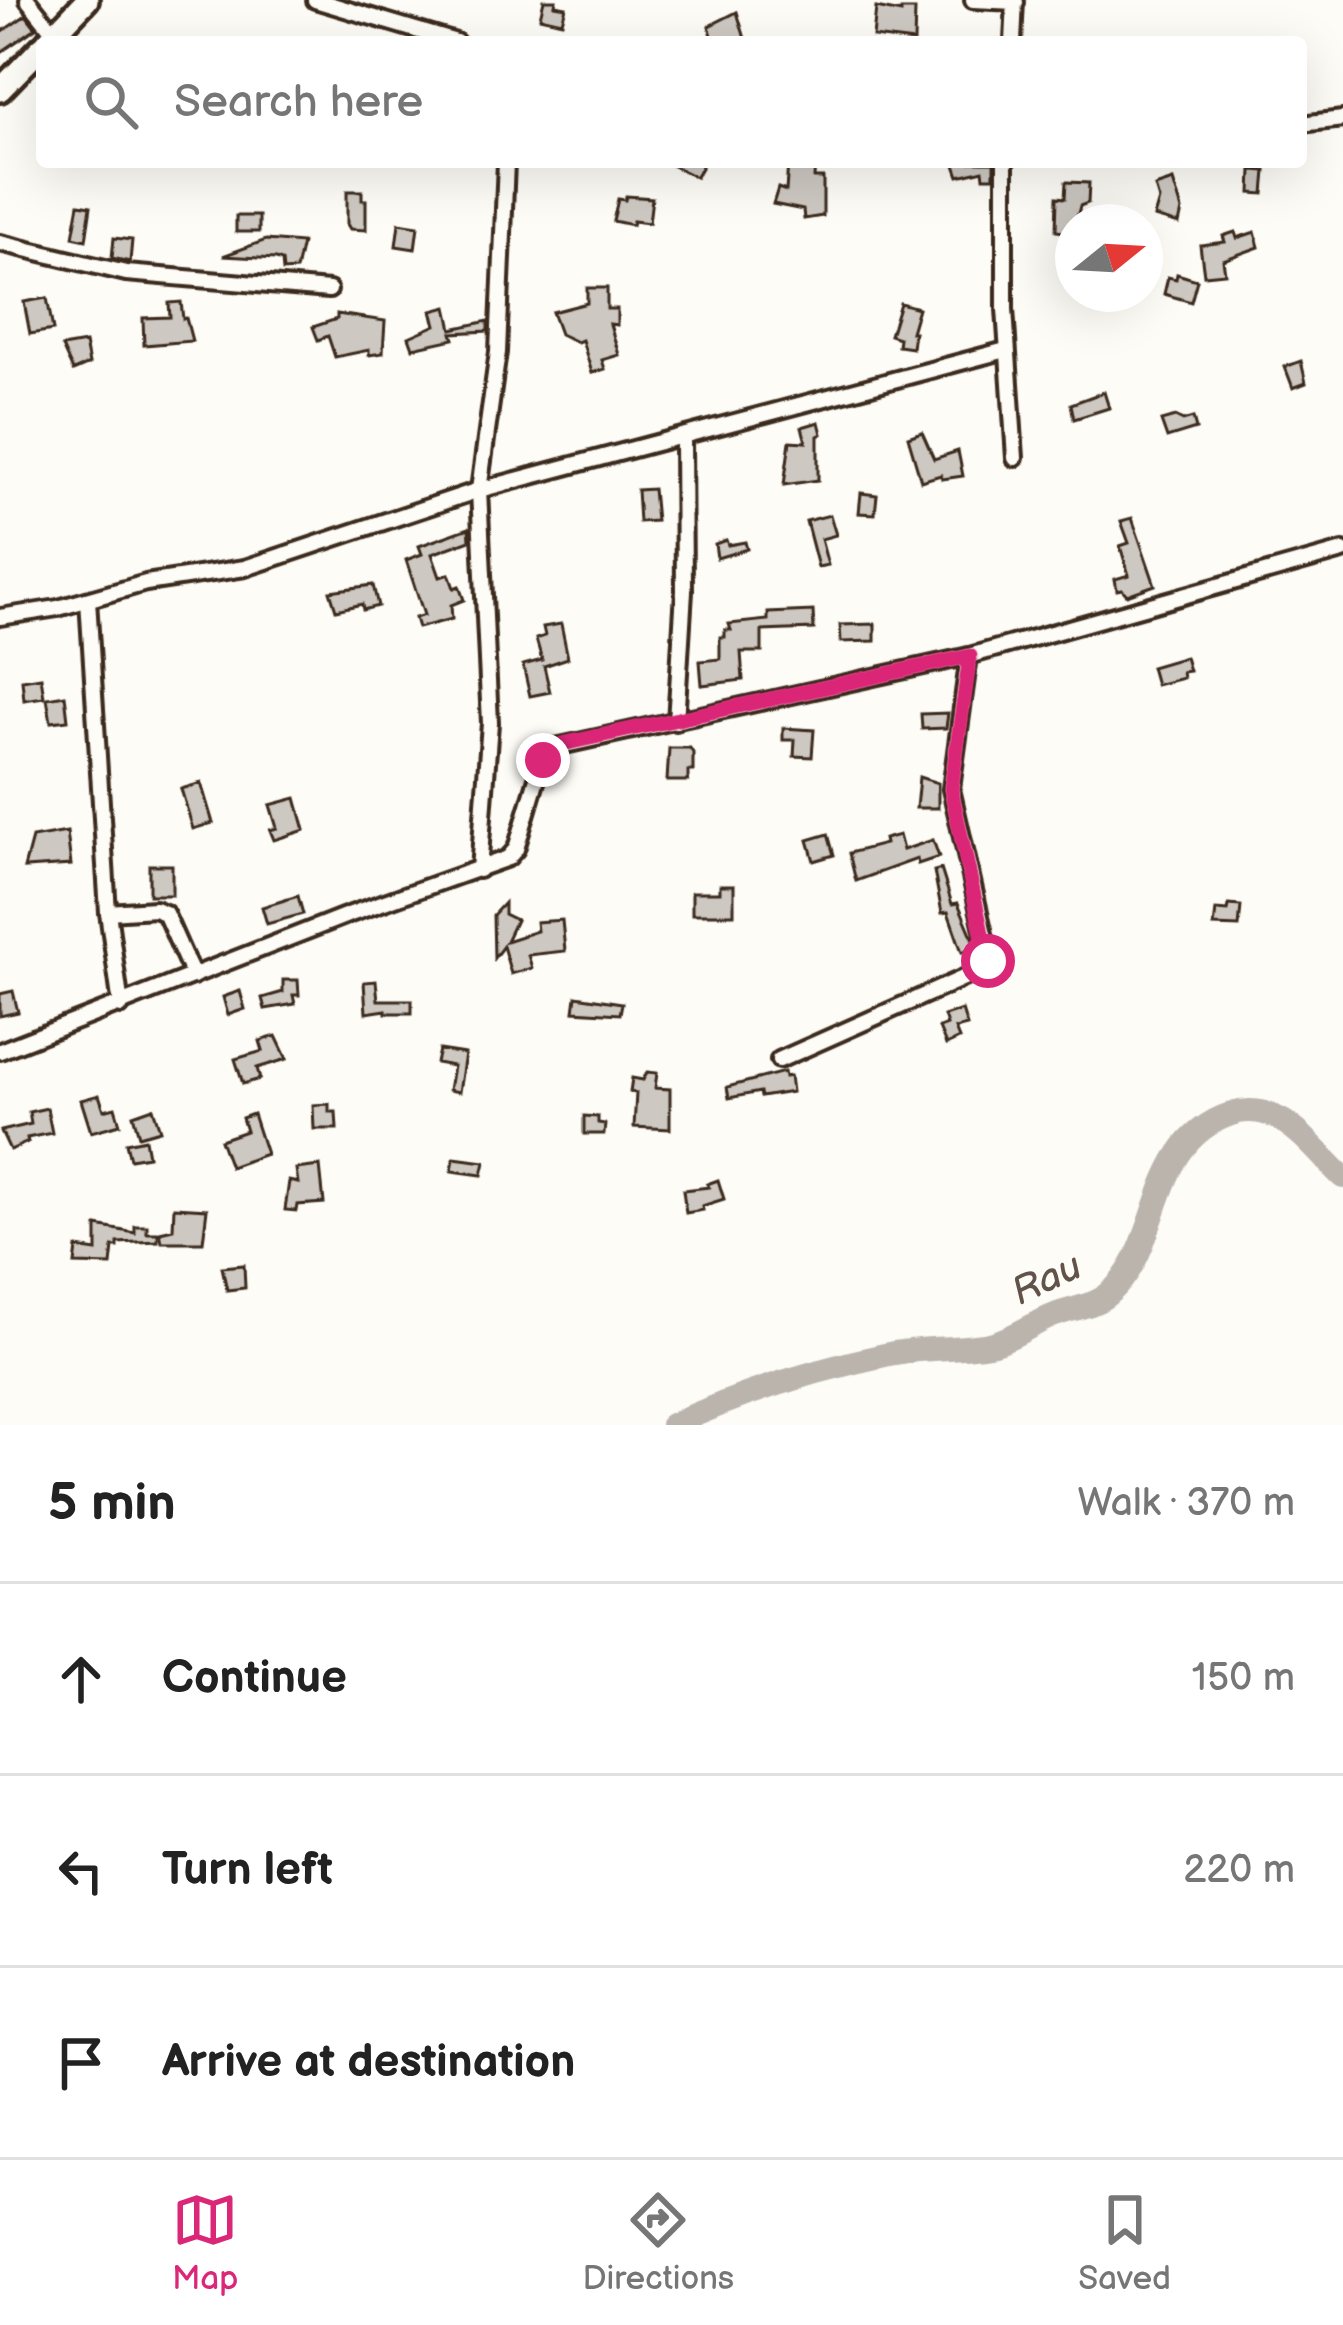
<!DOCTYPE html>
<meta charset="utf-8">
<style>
body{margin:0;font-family:"Balsamiq Sans",sans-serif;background:#f6f6f6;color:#222}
.compass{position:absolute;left:1055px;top:204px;width:108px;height:108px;border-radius:50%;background:#fff;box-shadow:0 12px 48px #0002;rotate:72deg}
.stop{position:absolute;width:36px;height:36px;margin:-27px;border:9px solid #db2777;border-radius:50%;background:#fff}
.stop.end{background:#db2777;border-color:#fff;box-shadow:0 3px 12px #0008}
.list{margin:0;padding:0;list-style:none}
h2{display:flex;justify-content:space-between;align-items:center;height:156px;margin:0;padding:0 48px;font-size:51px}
h2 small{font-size:39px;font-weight:400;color:#767676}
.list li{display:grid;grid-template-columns:78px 1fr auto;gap:36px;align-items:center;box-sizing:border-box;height:192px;padding:0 48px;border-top:3px solid #e0e0e0}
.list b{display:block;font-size:45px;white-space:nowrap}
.list em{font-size:39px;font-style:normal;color:#767676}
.icon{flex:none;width:66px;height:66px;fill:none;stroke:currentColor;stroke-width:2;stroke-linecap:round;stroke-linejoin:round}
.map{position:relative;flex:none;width:1343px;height:1425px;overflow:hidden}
.search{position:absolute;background:#fff;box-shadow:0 12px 48px #0002;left:36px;right:36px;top:36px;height:132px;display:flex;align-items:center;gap:30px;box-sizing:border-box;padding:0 42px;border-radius:12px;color:#767676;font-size:45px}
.sheet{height:732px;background:#fff}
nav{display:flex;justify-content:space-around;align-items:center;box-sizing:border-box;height:168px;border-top:3px solid #e0e0e0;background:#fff;font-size:33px;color:#767676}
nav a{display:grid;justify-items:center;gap:6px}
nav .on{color:#db2777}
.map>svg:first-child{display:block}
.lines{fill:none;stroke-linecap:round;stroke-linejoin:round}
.river{stroke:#bbb4ad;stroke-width:24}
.building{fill:#cdc8c2;stroke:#3b2a1e;stroke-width:3}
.street-casing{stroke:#3b2a1e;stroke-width:22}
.secondary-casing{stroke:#3b2a1e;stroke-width:30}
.street{stroke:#fdfcf7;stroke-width:14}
.secondary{stroke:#fdfcf7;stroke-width:21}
.route{stroke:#db2777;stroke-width:15}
.labels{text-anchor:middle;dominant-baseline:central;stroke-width:9;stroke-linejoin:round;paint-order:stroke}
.water-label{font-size:39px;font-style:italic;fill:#615349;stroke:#fdfcf7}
</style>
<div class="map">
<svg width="1343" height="1425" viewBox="0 0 1343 1425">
<rect width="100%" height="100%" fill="#fdfcf7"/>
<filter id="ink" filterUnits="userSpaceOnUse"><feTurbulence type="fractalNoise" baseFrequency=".00833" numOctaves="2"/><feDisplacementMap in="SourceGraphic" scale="24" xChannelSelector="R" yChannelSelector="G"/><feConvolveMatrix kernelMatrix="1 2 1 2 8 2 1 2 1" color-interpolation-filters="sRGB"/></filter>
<g filter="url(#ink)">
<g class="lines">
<path class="river" d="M672,1425C741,1393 815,1370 889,1354C921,1347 956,1350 989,1344C1012,1340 1033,1323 1055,1315C1070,1309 1093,1306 1106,1296C1166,1250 1144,1143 1231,1114C1281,1098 1312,1149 1343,1177"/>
</g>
<g class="building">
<path d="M544,0H556L555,5L566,7L562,22L540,17Z"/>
<path d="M876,8L901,13V10H915L914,42L873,37Z"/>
<path d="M737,12L746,42H714L709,26Z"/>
<path d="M26,15L36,28L0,53V33Z"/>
<path d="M665,162H704L696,177Z"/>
<path d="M788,162H815L814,178H823V216L804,219L803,210L773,204L778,188L786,191Z"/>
<path d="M954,162H994V177H984L983,170L959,176Z"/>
<path d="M1252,170L1266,171L1264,194L1251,193Z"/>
<path d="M1173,181L1182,210L1179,224L1154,217L1159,200L1155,187Z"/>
<path d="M1066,182L1089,183L1088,203L1080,206L1073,233L1056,231L1057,197L1065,198Z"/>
<path d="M347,191H362V200H366V230L350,229L347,224Z"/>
<path d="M626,196L652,198L649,223L633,221L632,225L613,221L618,199L625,200Z"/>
<path d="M79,204L91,206L86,240L73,237Z"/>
<rect x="236" y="216" width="23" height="16"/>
<path d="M399,223L418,226L415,249L396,246Z"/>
<path d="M1235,232L1237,238L1255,232L1259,247L1223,260L1225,273L1204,275L1200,245L1225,242L1223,236Z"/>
<path d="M114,238L132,240L130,262L112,258Z"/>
<path d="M266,240L302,243L296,270L283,271L282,261L276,259L223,256Z"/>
<path d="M1177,274L1197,280L1191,302L1164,294L1168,277L1176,279Z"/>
<path d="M587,288H607V309H617V325L610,324L619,355L602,360L605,369L592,373L582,340L577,342L560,334L552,312L587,303Z"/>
<path d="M47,298L53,330L30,334L24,302Z"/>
<path d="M181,302L183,319L186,318L192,341L144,345L143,318L170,317L169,303Z"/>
<path d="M900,303L918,308L911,332H914L912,348L898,346L899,338L890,335Z"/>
<path d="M447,307L452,329L488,321V331L452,333L454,339L413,348L409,337L436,325L432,311Z"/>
<path d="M337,314L385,321L383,353L369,355V350L335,357L328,336L318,340L313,327L337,319Z"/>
<path d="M85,343L89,364L73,371L62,347Z"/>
<path d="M1301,361L1306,383L1293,388L1285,367Z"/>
<path d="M1104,392L1109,408L1074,419L1071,404Z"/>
<path d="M1175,417L1183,421L1193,418L1196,429L1167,438L1161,421Z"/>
<path d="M819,422L822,434L818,436V480L784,485L790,441L806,442L802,427Z"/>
<path d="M922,432L934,459L958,451L963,476L942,479L941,475L921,481L908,437Z"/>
<path d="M653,489L656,521L639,522L637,490Z"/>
<path d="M861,493L877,495L875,514L859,513Z"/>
<path d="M830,515L836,535L821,539L828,565L818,567L806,521Z"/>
<path d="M1132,518L1155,585L1127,595L1122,589L1117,590L1115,579L1129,575L1120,546L1129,543L1121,521Z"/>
<path d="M469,528L470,540L432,554L440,577L449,574L454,588L459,586L464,600L451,605L452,619L418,628L415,618L424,615L406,560L422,554L419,546Z"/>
<path d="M726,540L728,545L745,542L747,549L717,558L715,544Z"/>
<path d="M373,585L378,606L363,610L362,604L336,610L330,591Z"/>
<path d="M813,611L814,629L762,631V652H741L743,680L702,685L700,661L720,659V637H725V630H731L729,624L768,620V613Z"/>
<path d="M561,624L568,658L544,666L550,692L530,696L523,665L542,660L536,639L545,636L543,627Z"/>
<path d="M875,624V641L841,642L840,625Z"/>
<path d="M1185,657L1189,671L1182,672L1183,678L1156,685L1151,667Z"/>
<path d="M41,677L44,697L24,700L22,680Z"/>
<path d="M65,695L68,720L51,722L47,698Z"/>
<path d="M948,713L946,728L922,729L921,714Z"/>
<path d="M783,728L814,730L812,757L794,756L795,740H783Z"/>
<path d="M669,748H690L693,753V771H688V781H667Z"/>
<path d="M919,777L938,783V808H916Z"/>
<path d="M201,783L213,823L193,829L181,789Z"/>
<path d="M296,798L305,830L274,840L270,830L277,828L270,805Z"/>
<path d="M67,832L71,865L24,868L32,838Z"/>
<path d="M828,834L834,855L814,861L808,840Z"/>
<path d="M899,835L903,850L933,840L939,857L918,864L917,859L856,881L849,853L885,844L884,839Z"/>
<rect x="149" y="865" width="23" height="30"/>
<path d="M941,869L952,904L958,903L974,941L975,947L962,952L948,912L942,913L934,871Z"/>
<path d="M720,885H734V914H692V892H720Z"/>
<path d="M298,896L303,914L267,924L262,907Z"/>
<path d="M504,903V914L516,920L506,941L537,931L536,922L562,920L565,951L528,955L532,968L511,974L503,946L494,958L493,915Z"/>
<path d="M1229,905L1241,906L1239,927L1214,926L1216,910L1228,911Z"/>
<path d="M283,980H298L299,995H293L295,1004L265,1009L262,998L283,992Z"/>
<path d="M376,981L378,1000H412V1013H386V1010L366,1013L364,982Z"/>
<path d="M13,991L18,1012L0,1016V994Z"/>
<path d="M240,991L245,1009L228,1015L223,997Z"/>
<path d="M576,996L622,1003L620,1014L574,1011Z"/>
<path d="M962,1010L967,1026L955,1029L959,1039L946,1045L939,1028L947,1025L944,1016Z"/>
<path d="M276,1036L287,1059L257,1068L260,1079L243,1084L235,1059L263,1051L260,1041Z"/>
<path d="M439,1050L465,1054L459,1092L449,1090L453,1066L436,1063Z"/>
<path d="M647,1072L657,1073L655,1088L670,1089V1129L634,1127L636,1093L630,1092L632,1078L643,1080Z"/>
<path d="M784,1072L785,1077L790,1076L792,1092L761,1097L760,1092L729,1098L727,1087Z"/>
<path d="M99,1095L104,1110L115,1107L120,1124L91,1132L81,1100Z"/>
<path d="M329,1104V1112H336L337,1129H314L313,1105Z"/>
<path d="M47,1108L52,1133L27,1138L28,1142L10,1150L1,1131L31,1124L29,1112Z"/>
<path d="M153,1108L160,1130L139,1136L133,1115Z"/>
<path d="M253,1114L266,1154L230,1167L220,1140L246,1131L242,1118Z"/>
<path d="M584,1116L598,1117V1123L605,1124L604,1134H584Z"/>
<path d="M145,1139L148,1156L130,1159L126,1143Z"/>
<path d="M454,1158L485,1162L482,1175L452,1171Z"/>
<path d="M320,1166L324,1203L297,1205L296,1211L285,1210L289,1181L298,1183L296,1169Z"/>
<path d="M718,1180L724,1199L702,1206L703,1210L686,1213L683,1190L709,1187L707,1184Z"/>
<path d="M174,1207L207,1209L203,1242H162L160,1232L173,1229Z"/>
<path d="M97,1226L135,1233V1226H147V1233H158V1241L118,1243V1247H113L111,1265L75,1264L77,1248L97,1251Z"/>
<path d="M244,1265L245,1288L227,1290L222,1267Z"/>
</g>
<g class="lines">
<g class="street-casing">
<g id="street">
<path d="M28,0L55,34"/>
<path d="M315,0L456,42"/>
<path d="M973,0L1016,2"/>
<path d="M1013,42L1015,0"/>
<path d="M1301,124L1343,119"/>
<path d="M1005,162V309L1015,458"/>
<path d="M0,243L126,273L329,290"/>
<path d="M88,600L108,912L121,1006"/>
<path d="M0,617L58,608L146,583L245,568L479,490L1006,350"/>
<path d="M676,722L684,591L683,438"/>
<path d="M479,870L490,723L479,490L498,352L506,162"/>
<path d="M108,912L155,909L165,913L193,976"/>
<path d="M0,1051L345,916L508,858L516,849L538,775L551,748L969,656L1343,551"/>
<path d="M779,1060L986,968L989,956L951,789L969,656"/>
</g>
</g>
<g class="secondary-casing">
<g id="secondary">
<path d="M47,42L87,0"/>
<path d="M0,90L42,47"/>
</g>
</g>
<use href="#street" class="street"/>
<use href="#secondary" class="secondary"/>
</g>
</g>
<g class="lines" filter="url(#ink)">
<path class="route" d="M543,760L551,748L567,743L970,656L951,789L988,961"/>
</g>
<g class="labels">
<g class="water-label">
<text transform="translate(1047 1280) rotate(-25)">Rau</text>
</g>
</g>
</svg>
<svg class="compass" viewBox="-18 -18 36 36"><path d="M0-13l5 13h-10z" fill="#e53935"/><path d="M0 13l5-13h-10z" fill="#767676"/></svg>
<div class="stop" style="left:988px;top:961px"></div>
<div class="stop end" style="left:543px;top:760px"></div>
<div class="search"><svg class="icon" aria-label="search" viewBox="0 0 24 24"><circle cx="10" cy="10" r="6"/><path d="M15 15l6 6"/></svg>Search here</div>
</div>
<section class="sheet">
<h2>5 min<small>Walk · 370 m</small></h2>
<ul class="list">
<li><svg class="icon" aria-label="ahead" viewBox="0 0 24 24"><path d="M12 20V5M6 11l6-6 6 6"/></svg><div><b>Continue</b></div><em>150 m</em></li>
<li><svg class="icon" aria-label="left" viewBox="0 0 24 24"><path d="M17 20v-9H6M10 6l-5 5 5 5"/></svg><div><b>Turn left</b></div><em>220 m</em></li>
<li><svg class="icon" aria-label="arrive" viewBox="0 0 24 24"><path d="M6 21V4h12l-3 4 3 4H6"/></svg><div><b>Arrive at destination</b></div></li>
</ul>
</section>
<nav>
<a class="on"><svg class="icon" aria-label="map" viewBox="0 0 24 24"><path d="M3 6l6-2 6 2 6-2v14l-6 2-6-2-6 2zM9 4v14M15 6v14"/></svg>Map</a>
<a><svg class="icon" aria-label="directions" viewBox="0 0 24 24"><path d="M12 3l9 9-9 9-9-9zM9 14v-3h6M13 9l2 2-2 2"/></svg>Directions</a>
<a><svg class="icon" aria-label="saved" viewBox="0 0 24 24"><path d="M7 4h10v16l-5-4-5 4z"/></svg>Saved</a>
</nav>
